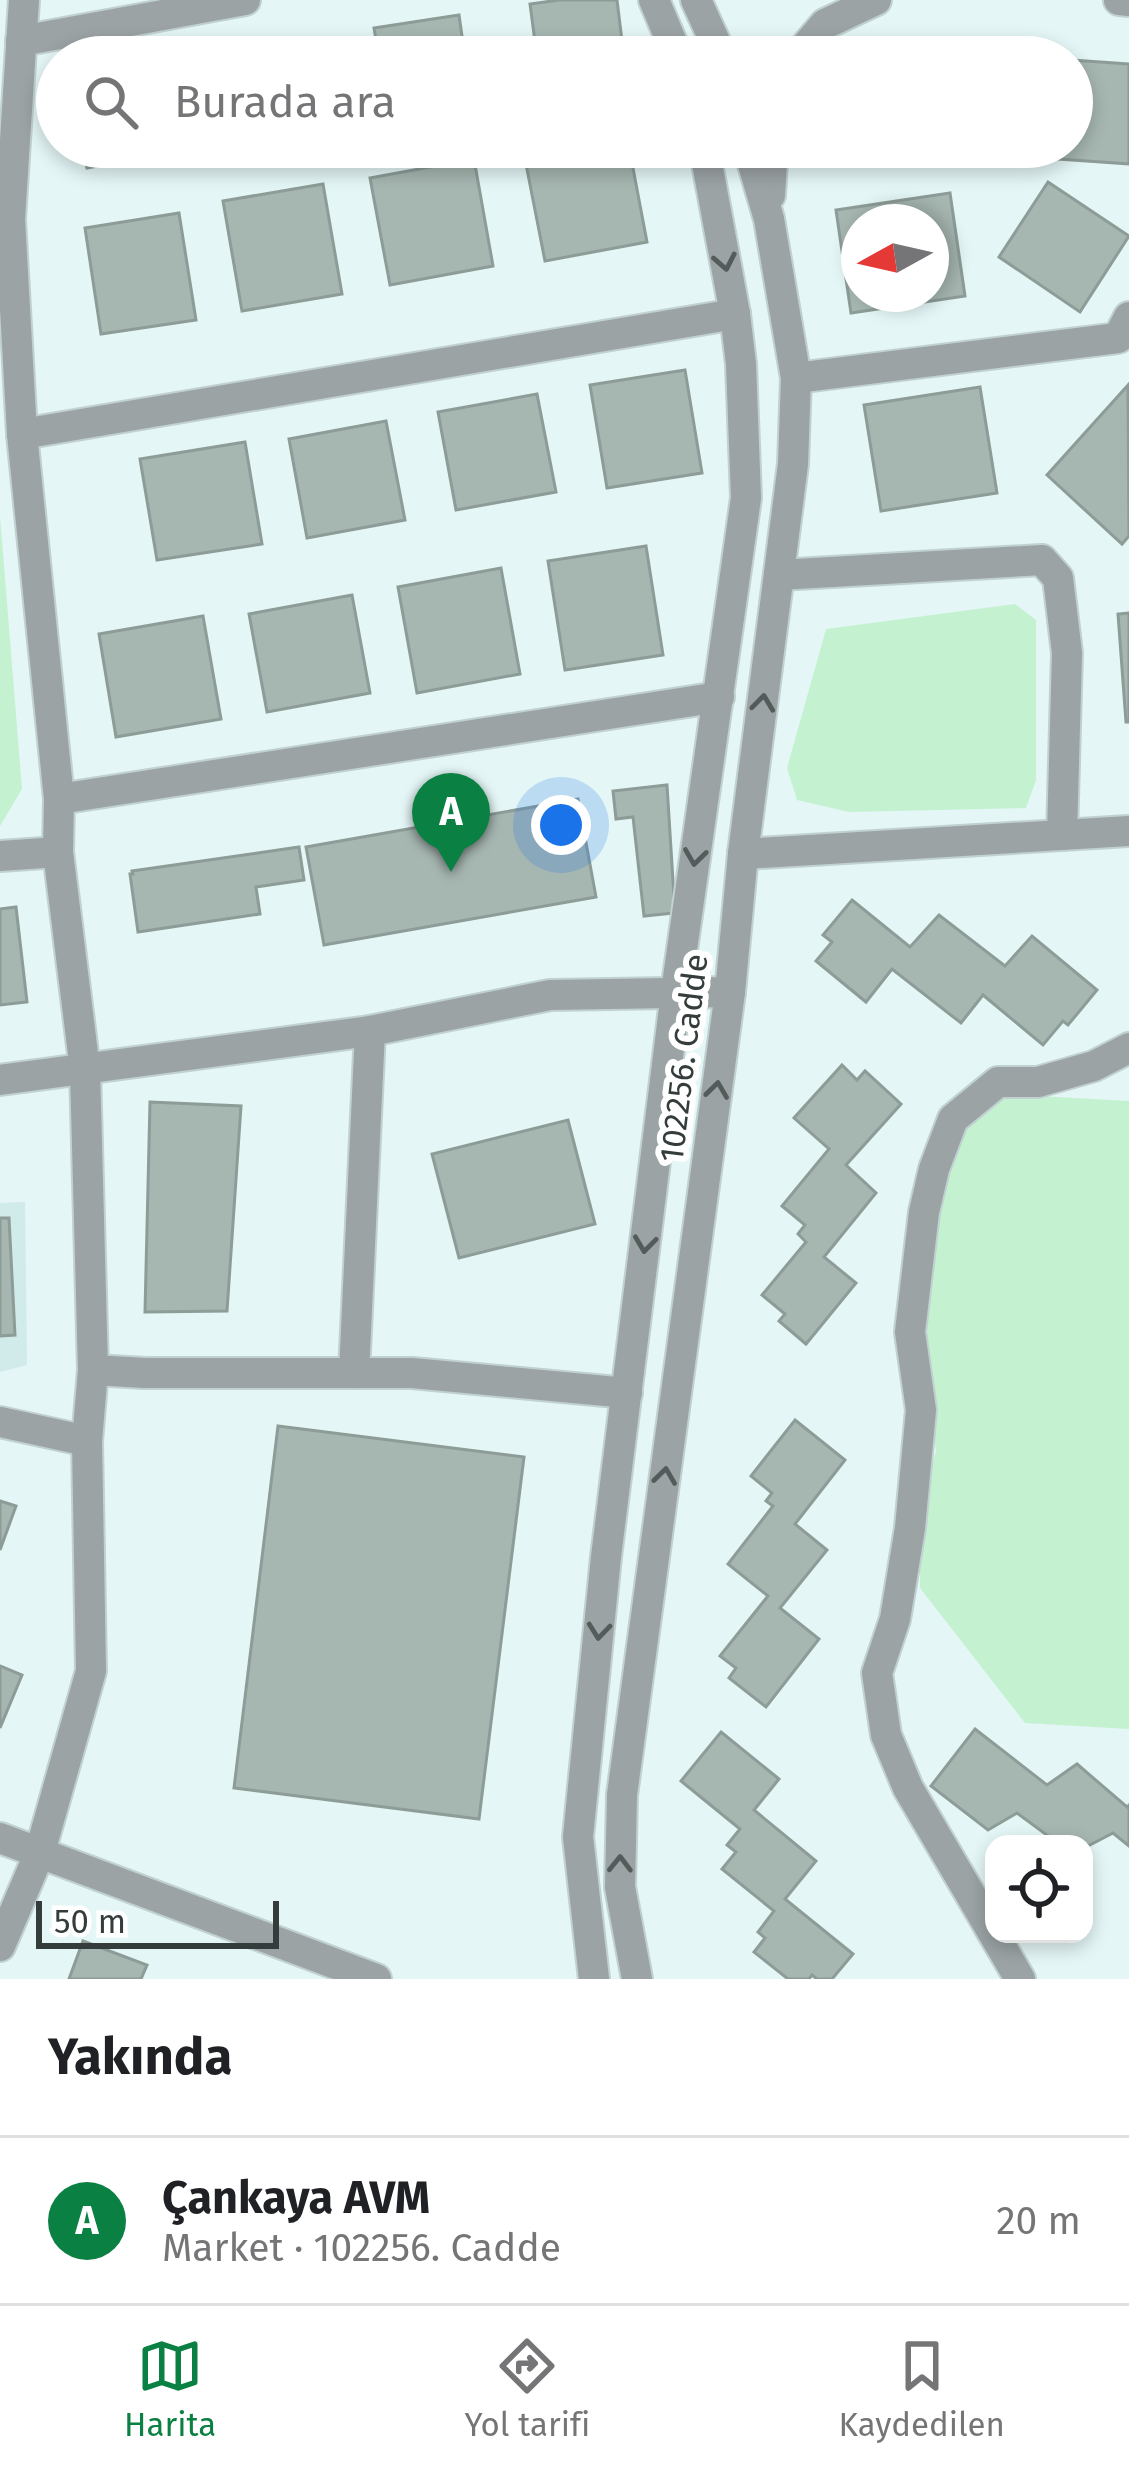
<!DOCTYPE html>
<html lang="tr">
<meta charset="utf-8">
<style>
body{margin:0;font-family:"Fira Sans",sans-serif;background:#f2f2f2;color:#202124}
.controls{position:absolute;right:36px;bottom:36px;display:grid;overflow:hidden;border-radius:24px;box-shadow:0 6px 18px #0003}
.controls button{width:108px;height:108px;display:grid;place-items:center;padding:0;border:0;border-bottom:3px solid #e0e0e0;background:#fff;color:#202124;font:60px sans-serif}
.compass{position:absolute;left:841px;top:204px;width:108px;height:108px;border-radius:50%;background:#fff;box-shadow:0 6px 18px #0003;rotate:262deg}
.scale{position:absolute;left:36px;bottom:30px;width:243px;box-sizing:border-box;padding-left:12px;border:6px solid #353c3c;border-top:0;font-size:33px;line-height:42px;white-space:nowrap;color:#353c3c;-webkit-text-stroke:9px #fff;paint-order:stroke}
.you{position:absolute;left:561px;top:825px;width:42px;height:42px;margin:-30px;border:9px solid #fff;border-radius:50%;background:#1a73e8;box-shadow:0 0 0 18px #1a73e833}
.badge{display:grid;place-items:center;width:78px;height:78px;border-radius:50%;background:#0b8043;color:#fff;font-size:39px;font-weight:700}
.pin{position:absolute;translate:-50% -99px;filter:drop-shadow(0 3px 6px #0008)}
.pin::after{content:'';position:absolute;top:63px;width:42px;height:36px;background:inherit;clip-path:polygon(0 0,100% 0,50% 100%)}
.list{margin:0;padding:0;list-style:none}
h2{display:flex;justify-content:space-between;align-items:center;height:156px;margin:0;padding:0 48px;font-size:51px}
h2 small{font-size:39px;font-weight:400;color:#757577}
.list li{display:grid;grid-template-columns:78px 1fr auto;gap:36px;align-items:center;box-sizing:border-box;height:168px;padding:0 48px;border-top:3px solid #e0e0e0}
.list b{display:block;font-size:45px;white-space:nowrap}
.list p{margin:0;font-size:39px;white-space:nowrap;color:#757577}
.list em{font-size:39px;font-style:normal;color:#757577}
.icon{flex:none;width:66px;height:66px;fill:none;stroke:currentColor;stroke-width:2;stroke-linecap:round;stroke-linejoin:round}
.map{position:relative;flex:none;width:1129px;height:1979px;overflow:hidden}
.search{position:absolute;background:#fff;box-shadow:0 6px 18px #0003;left:36px;right:36px;top:36px;height:132px;display:flex;align-items:center;gap:30px;box-sizing:border-box;padding:0 42px;border-radius:66px;color:#757577;font-size:45px}
.sheet{height:324px;background:#fff}
nav{display:flex;justify-content:space-around;align-items:center;box-sizing:border-box;height:168px;border-top:3px solid #e0e0e0;background:#fff;font-size:33px;color:#757577}
nav a{display:grid;justify-items:center;gap:6px}
nav .on{color:#0b8043}
.map>svg:first-child{display:block}
.built{fill:#d0ebea}
.green{fill:#c4f2d1}
.building{fill:#a6b6b1;stroke:#8d9c97;stroke-width:3;fill-rule:evenodd}
.lines{fill:none;stroke-linecap:round;stroke-linejoin:round}
.minor-casing{stroke:#c1d1d1;stroke-width:34}
.minor{stroke:#9ba3a4;stroke-width:30}
.oneway{stroke:#545b5b}
.labels{text-anchor:middle;dominant-baseline:central;stroke-width:12;stroke-linejoin:round;paint-order:stroke}
.street-label{font-size:33px;fill:#353c3c;stroke:#fff}
</style>
<div class="map">
<svg width="1129" height="1979" viewBox="0 0 1129 1979">
<rect width="100%" height="100%" fill="#e4f6f6"/>
<path class="built" d="M25,1202L27,1365L0,1372V1203Z"/>
<g class="green">
<path d="M0,516L22,789L0,826Z"/>
<path d="M1015,604L1036,620V780L1026,808L849,812L797,800L787,768L826,629Z"/>
<path d="M1004,1094L1129,1101V1729L1025,1723L920,1588V1508L936,1451L922,1338L934,1165L965,1105Z"/>
</g>
<g class="building">
<path d="M559,0H617L624,57H537L530,4Z"/>
<path d="M459,15L465,57H379L374,28Z"/>
<path d="M844,41L958,50V57H843Z"/>
<path d="M1072,60L1129,64V164L1059,159L1060,147H1072Z"/>
<path d="M83,147H164L165,154L87,168Z"/>
<path d="M232,147H313L314,149L234,162Z"/>
<path d="M563,147H629L647,242L545,261L524,154Z"/>
<path d="M836,147H951L950,159L836,150Z"/>
<path d="M474,159L493,266L390,285L370,178Z"/>
<path d="M1048,182L1129,236L1080,312L999,257Z"/>
<path d="M323,184L342,294L242,311L223,201Z"/>
<path d="M950,193L965,296L851,313L836,210ZM859,222H931V294H859Z"/>
<path d="M179,213L196,320L101,334L85,228Z"/>
<path d="M685,370L702,473L607,488L590,385Z"/>
<path d="M1128,385L1129,536L1122,544L1047,475Z"/>
<path d="M980,387L997,493L881,511L864,405Z"/>
<path d="M537,394L556,492L456,510L438,412Z"/>
<path d="M386,421L405,520L307,538L289,439Z"/>
<path d="M245,442L262,544L157,560L140,459Z"/>
<path d="M646,546L663,655L565,670L548,561Z"/>
<path d="M501,568L520,674L417,693L398,587Z"/>
<path d="M352,595L370,693L267,712L249,614Z"/>
<path d="M1129,613V722H1126L1118,614Z"/>
<path d="M203,616L221,719L116,737L99,634Z"/>
<path d="M667,785L675,913L644,916L633,817L616,819L613,791Z"/>
<path d="M578,799L596,897L324,945L306,847Z"/>
<path d="M299,847L304,880L256,887L260,914L138,932L130,874H133L132,871Z"/>
<path d="M852,900L910,947L939,915L1005,966L1032,936L1097,990L1068,1025L1063,1021L1043,1045L983,995L961,1023L892,969L866,1002L816,961L832,942L823,935Z"/>
<path d="M16,907L27,1002L0,1005V909Z"/>
<path d="M842,1065L857,1080L865,1071L901,1104L846,1165L876,1193L824,1257L856,1283L806,1344L779,1321L785,1314L762,1295L806,1242L798,1234L805,1225L782,1206L829,1149L794,1118Z"/>
<path d="M150,1102L241,1106L227,1311L145,1312Z"/>
<path d="M568,1120L595,1224L459,1258L432,1154Z"/>
<path d="M0,1218H9L15,1335L0,1336Z"/>
<path d="M795,1420L845,1460L795,1524L827,1550L780,1608L819,1639L766,1707L729,1678L736,1668L720,1656L768,1596L728,1564L773,1506L766,1501L772,1493L751,1476Z"/>
<path d="M278,1426L524,1457L479,1819L234,1788Z"/>
<path d="M0,1501L16,1506L0,1550Z"/>
<path d="M0,1666L22,1675L0,1728Z"/>
<path d="M975,1729L1047,1785L1077,1764L1127,1807L1129,1805V1846L1113,1833L1084,1848V1844H1059L1017,1813L988,1830L931,1786Z"/>
<path d="M721,1732L779,1779L754,1810L816,1861L785,1899L853,1954L832,1979H817L812,1975L809,1979H788L754,1952L765,1938L758,1932L774,1911L722,1869L736,1852L727,1845L740,1829L681,1781Z"/>
<path d="M83,1941L147,1965L141,1979H69Z"/>
</g>
<g class="lines">
<g class="minor-casing">
<g id="minor">
<path d="M654,0L678,57"/>
<path d="M696,0L722,57"/>
<path d="M1119,0L1129,1"/>
<path d="M21,41L245,0"/>
<path d="M797,57L825,24L876,0"/>
<path d="M770,195L773,147"/>
<path d="M796,378L1118,338L1129,317"/>
<path d="M22,434L735,314"/>
<path d="M779,575L1042,560L1058,578L1067,653L1062,835"/>
<path d="M59,799L719,697"/>
<path d="M743,854L1129,831"/>
<path d="M0,856L58,852"/>
<path d="M0,1080L370,1031L550,995L730,992"/>
<path d="M93,1370L145,1373H412L627,1393"/>
<path d="M354,1373L370,1031"/>
<path d="M0,1422L87,1441"/>
<path d="M0,1838L376,1979"/>
<path d="M0,1946L40,1852L91,1671L87,1441L93,1370L85,1070L58,852L59,799L22,434L10,219L24,0"/>
<path d="M594,1979L578,1837L606,1557L676,992L746,498L741,364L735,314L704,147"/>
<path d="M637,1979L620,1887L622,1795L730,992L743,854L793,464L796,378L769,219L748,147"/>
<path d="M1020,1979L908,1788L886,1735L877,1673L895,1619L910,1528L921,1410L910,1332L924,1212L934,1169L953,1119L998,1082H1038L1094,1066L1129,1048"/>
</g>
</g>
<use href="#minor" class="minor"/>
</g>
<defs><path id="oneway-chevron" d="M-2-3.5L2.5 0L-2 3.5" fill="none" stroke-width="1.6" stroke-linecap="round" stroke-linejoin="round" transform="scale(3)"/></defs>
<g class="oneway">
<use href="#oneway-chevron" transform="translate(725 262) rotate(79)"/>
<use href="#oneway-chevron" transform="translate(763 703) rotate(-83)"/>
<use href="#oneway-chevron" transform="translate(695 857) rotate(98)"/>
<use href="#oneway-chevron" transform="translate(717 1090) rotate(-82)"/>
<use href="#oneway-chevron" transform="translate(645 1244) rotate(97)"/>
<use href="#oneway-chevron" transform="translate(665 1476) rotate(-82)"/>
<use href="#oneway-chevron" transform="translate(599 1631) rotate(96)"/>
<use href="#oneway-chevron" transform="translate(620 1864) rotate(-89)"/>
</g>
<g class="labels">
<g class="street-label">
<text transform="translate(684 1058) rotate(-83)">102256. Cadde</text>
</g>
</g>
</svg>
<div class="controls">
<button><svg class="icon" aria-label="locate" viewBox="0 0 24 24"><circle cx="12" cy="12" r="6"/><path d="M12 2v4M12 18v4M2 12h4M18 12h4"/></svg></button>
</div>
<svg class="compass" viewBox="-18 -18 36 36"><path d="M0-13l5 13h-10z" fill="#e53935"/><path d="M0 13l5-13h-10z" fill="#757577"/></svg>
<div class="scale">50 m</div>
<div class="you"></div>
<div class="pin badge" style="left:451px;top:872px">A</div>
<div class="search"><svg class="icon" aria-label="search" viewBox="0 0 24 24"><circle cx="10" cy="10" r="6"/><path d="M15 15l6 6"/></svg>Burada ara</div>
</div>
<section class="sheet">
<h2>Yakında<small></small></h2>
<ul class="list">
<li><span class="badge">A</span><div><b>Çankaya AVM</b><p>Market · 102256. Cadde</p></div><em>20 m</em></li>
</ul>
</section>
<nav>
<a class="on"><svg class="icon" aria-label="map" viewBox="0 0 24 24"><path d="M3 6l6-2 6 2 6-2v14l-6 2-6-2-6 2zM9 4v14M15 6v14"/></svg>Harita</a>
<a><svg class="icon" aria-label="directions" viewBox="0 0 24 24"><path d="M12 3l9 9-9 9-9-9zM9 14v-3h6M13 9l2 2-2 2"/></svg>Yol tarifi</a>
<a><svg class="icon" aria-label="saved" viewBox="0 0 24 24"><path d="M7 4h10v16l-5-4-5 4z"/></svg>Kaydedilen</a>
</nav>
